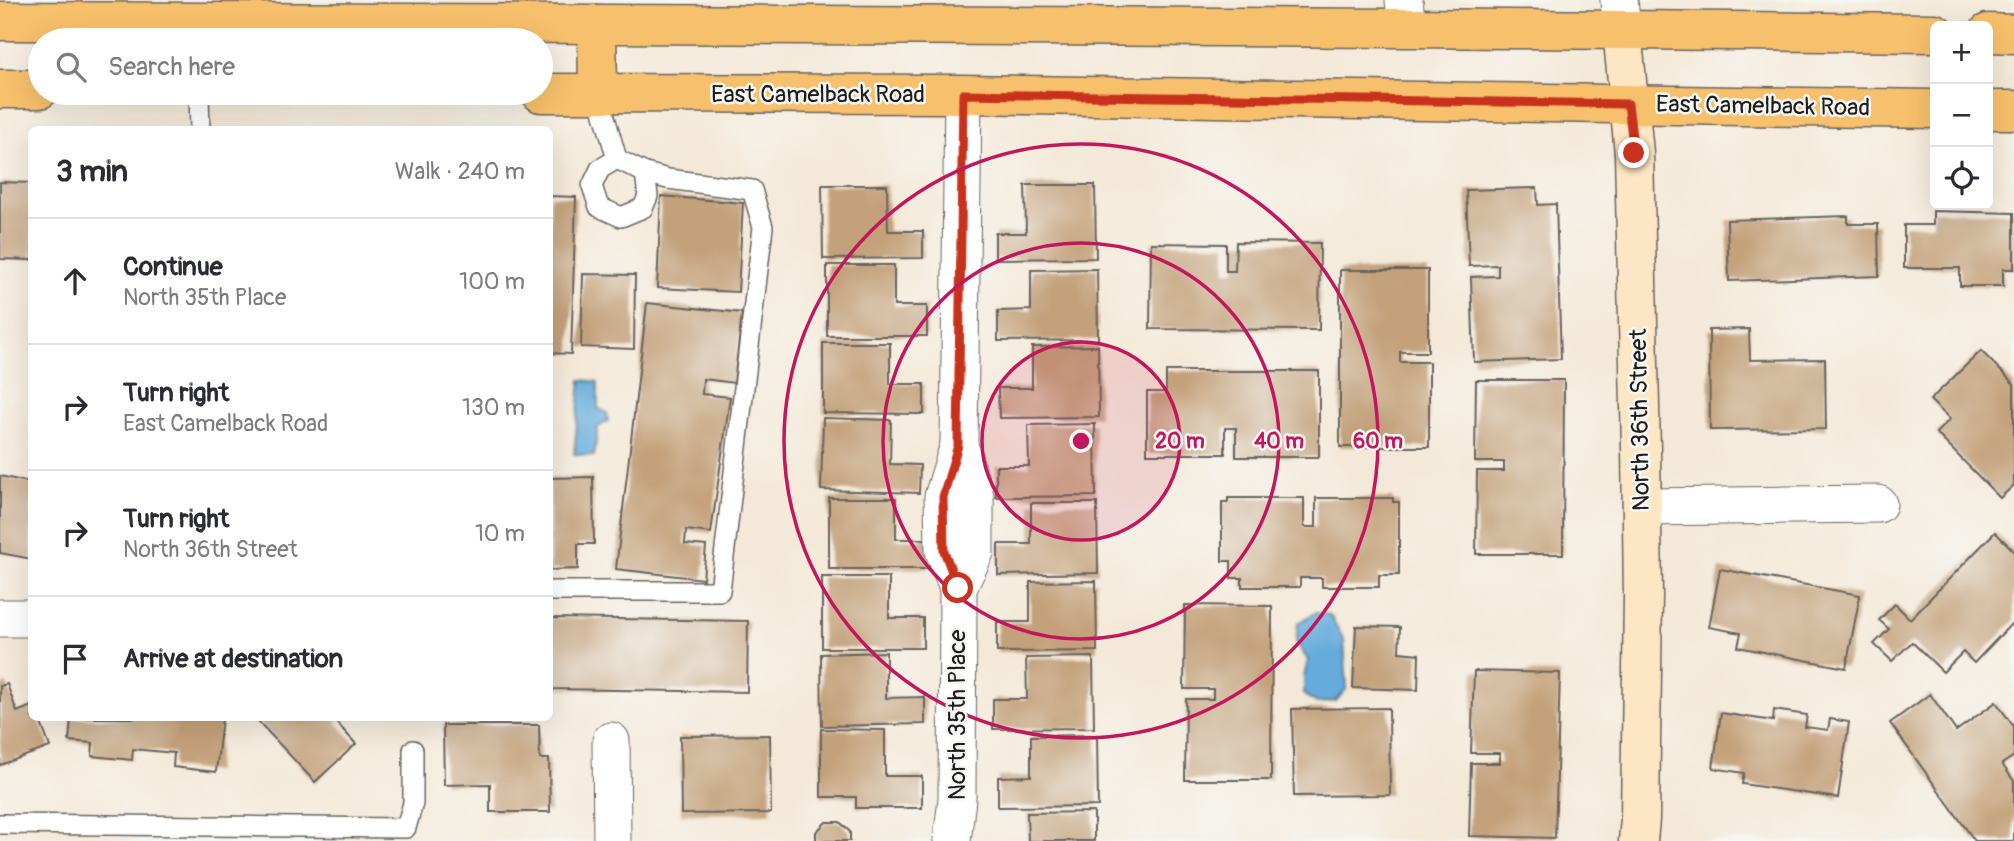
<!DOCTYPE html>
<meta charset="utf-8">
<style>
body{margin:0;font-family:Pangolin,sans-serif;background:#f7f7f7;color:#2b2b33}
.controls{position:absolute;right:21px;top:21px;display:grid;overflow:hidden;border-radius:10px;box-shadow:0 7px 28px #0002}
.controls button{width:63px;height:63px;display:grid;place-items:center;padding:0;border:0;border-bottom:2px solid #e1e1e2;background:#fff;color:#2b2b33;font:35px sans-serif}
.stop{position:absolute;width:21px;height:21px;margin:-16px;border:5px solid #c8321e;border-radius:50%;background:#fff}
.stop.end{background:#c8321e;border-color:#fff;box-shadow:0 2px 7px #0008}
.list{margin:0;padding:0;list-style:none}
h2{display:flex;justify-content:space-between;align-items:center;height:91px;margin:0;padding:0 28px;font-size:30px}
h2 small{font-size:23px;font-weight:400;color:#7c7c81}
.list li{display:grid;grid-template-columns:46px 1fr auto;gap:21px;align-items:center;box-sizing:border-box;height:126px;padding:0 28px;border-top:2px solid #e1e1e2}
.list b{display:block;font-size:26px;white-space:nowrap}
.list p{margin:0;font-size:23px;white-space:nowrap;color:#7c7c81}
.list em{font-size:23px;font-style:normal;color:#7c7c81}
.icon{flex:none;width:38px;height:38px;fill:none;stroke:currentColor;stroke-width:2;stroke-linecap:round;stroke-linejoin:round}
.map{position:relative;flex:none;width:2014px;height:841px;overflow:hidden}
.search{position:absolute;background:#fff;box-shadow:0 7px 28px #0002;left:28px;top:28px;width:525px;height:77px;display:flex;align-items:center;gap:18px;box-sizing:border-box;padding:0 24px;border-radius:38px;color:#7c7c81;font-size:26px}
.panel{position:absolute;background:#fff;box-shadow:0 7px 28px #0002;left:28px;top:126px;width:525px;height:595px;border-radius:10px}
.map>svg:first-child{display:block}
.water{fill:#65acdc;stroke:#40647c;stroke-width:2}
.building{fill:#c3a17a}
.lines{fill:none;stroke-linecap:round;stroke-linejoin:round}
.service-casing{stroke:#68645e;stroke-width:22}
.minor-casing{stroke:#68645e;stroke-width:39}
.secondary-casing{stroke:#68645e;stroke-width:41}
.primary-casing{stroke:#68645e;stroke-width:41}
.service{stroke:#fff;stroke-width:19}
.minor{stroke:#fff;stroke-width:37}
.secondary{stroke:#fce6c4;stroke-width:38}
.primary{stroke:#f7c06c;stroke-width:38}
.route{stroke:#c8321e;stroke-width:9}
.ring{fill:none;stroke:#c2185b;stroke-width:3.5}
.labels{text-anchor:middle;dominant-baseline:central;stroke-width:5;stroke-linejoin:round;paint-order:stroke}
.street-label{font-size:24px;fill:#1c1c1c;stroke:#f6f6f2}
.centre{fill:#c2185b;stroke:#f6f6f2;stroke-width:3.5}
.ring-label{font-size:21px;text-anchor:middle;font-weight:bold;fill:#c2185b;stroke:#f6f6f2;stroke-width:5;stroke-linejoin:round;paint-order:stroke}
</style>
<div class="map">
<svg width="2014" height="841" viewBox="0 0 2014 841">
<rect width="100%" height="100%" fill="#f6f6f2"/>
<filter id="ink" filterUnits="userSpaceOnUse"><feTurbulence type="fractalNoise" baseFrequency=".0143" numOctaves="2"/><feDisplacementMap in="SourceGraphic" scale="14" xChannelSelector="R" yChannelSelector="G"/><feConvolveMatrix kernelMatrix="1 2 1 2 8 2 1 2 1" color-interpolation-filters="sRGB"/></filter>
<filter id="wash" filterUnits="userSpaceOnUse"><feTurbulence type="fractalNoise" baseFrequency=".00686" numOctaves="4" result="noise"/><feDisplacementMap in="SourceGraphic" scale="28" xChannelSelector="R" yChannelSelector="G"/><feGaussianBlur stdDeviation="1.57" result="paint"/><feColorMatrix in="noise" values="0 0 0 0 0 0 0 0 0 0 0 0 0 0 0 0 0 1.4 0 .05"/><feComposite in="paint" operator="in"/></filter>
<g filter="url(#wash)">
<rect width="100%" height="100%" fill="#f4e9d8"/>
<g class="water">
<path d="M581,380L598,382V408L607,413L608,421L598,427L594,456L574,454Z"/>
<path d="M1315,613L1330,615L1344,640L1347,688L1336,701L1317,703L1304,695V677L1308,660L1296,642L1298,623Z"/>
</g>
<g id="blocks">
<g class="building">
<path d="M0,182L32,183V260L0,259Z"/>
<path d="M822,185H887L888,231H923V258L823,259Z"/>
<path d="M1025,185H1095L1096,258L995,259V233H1026Z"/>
<path d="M1537,188L1538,205L1556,204L1561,359L1474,362L1471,277L1498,276V265L1469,266L1466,190Z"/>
<path d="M550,196L576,197L571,354L550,353Z"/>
<path d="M661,196L743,203L738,292L657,288Z"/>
<path d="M1933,211L2014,213V269H2003V286H1960V268H1904V225H1933Z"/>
<path d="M1848,216V224H1878L1879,276L1729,281L1727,220Z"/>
<path d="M1236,242L1320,243L1319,330L1150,329L1151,243L1226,244V271H1235Z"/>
<path d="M827,265H894V306H927V336H827Z"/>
<path d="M1097,269L1098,340L998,341V311L1031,310V270Z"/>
<path d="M1340,270H1428V352H1400V362H1429V447H1340Z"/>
<path d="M583,274L635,275L634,349L581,347Z"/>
<path d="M647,303L742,313L734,383L703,379L702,394L730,397L711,533L686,530L685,544L706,546L703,579L616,569Z"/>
<path d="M1749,329L1750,360L1825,359L1826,429L1710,430L1709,330Z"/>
<path d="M823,343H890V384H924V414L823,413Z"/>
<path d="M1098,346L1099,417L999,418L998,388H1032V347Z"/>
<path d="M1981,351L2014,384V485L2000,498L1936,433L1950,419L1930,400Z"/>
<path d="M1166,371H1319V457H1236V428H1225V454H1147V392H1166Z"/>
<path d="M1476,380H1564L1563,554H1476L1477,471H1504V462H1475Z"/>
<path d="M823,418L891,420L890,464L920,465L919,493L821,490Z"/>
<path d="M1095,424L1096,496L996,497V466H1029L1028,425Z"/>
<path d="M0,476L32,483V559L0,553Z"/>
<path d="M593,477L594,544H578V569L550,570V478Z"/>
<path d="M829,498H896V539H929V569H829Z"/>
<path d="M1228,498H1304V527H1316V498H1393V502H1399V575H1379V587H1322V578H1300V587H1242V578H1231V561H1222V502H1228Z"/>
<path d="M1031,503H1097L1098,573L998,575V544H1031Z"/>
<path d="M1995,532L2014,551V621L1974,663L1963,652L1943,672L1912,642L1892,661L1874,644L1889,629L1879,620L1895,604L1910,619Z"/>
<path d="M1720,569L1860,595L1846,668L1738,647L1741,633L1709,627Z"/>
<path d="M822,577H889V618H923V648H822Z"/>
<path d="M1096,581L1097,651L997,652V622H1030V582Z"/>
<path d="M1185,605L1272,606L1271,780H1185L1186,699H1213V689H1184Z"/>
<path d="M550,618L748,621L747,692L550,689Z"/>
<path d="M1356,626L1400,627L1399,652L1419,654L1418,690L1353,688Z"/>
<path d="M886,652V698L925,697V724L822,726L821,654Z"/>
<path d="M1093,657L1094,728L993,729V699H1027L1026,658Z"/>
<path d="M1474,671L1560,673L1555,838L1469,836L1471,763H1500V753H1471Z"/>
<path d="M7,684L17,712L32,706V718H39L50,747L0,765V686Z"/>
<path d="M1930,694L1956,731L1996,702L2014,727V756L2002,764L2014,781V841H1975L1890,723Z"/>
<path d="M1389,708L1390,795L1294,796L1292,709Z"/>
<path d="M1774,710L1807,715L1805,727L1828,730L1830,719L1849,722L1838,798L1742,784L1744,773L1713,768L1721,713L1773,721Z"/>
<path d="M71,718H222L216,772L173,767L174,753L133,749L132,760L92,756L93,743L69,741Z"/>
<path d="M258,718H341L336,722L356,744L315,782L256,719Z"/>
<path d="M443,725H539L540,759H549L550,812H490V784L444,785Z"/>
<path d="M821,729L885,730V776H922V808H856V797H821Z"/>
<path d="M770,735L771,813L681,814L680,736Z"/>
<path d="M1097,735L1098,806L998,807V777L1031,776V736Z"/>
<path d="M1094,812V841H1028L1027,813Z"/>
<path d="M826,822H840L850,832V841H816V832Z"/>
</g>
</g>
</g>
<g filter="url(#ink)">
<use href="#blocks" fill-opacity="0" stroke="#68645e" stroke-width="2"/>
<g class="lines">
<g class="service-casing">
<g id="service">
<path d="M199,93L200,130"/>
<path d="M617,159L600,169L592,186L599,207L621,217L643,208L648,196L645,173"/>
<path d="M550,591H720L763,227L752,190L668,179L645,173L617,159L598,93"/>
<path d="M0,824L406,828L413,803V750"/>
</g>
</g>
<g class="minor-casing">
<g id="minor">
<path d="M1404,0L1407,28"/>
<path d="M1619,0L1622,30"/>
<path d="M1642,507L1878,504"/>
<path d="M958,588L975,552V496L959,445"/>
<path d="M0,618H32"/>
<path d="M611,741L612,841"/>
<path d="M952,841L957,799L958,588L944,551L943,497L959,445L963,94"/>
</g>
</g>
<g class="secondary-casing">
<path id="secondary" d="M1622,30L1634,153L1641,449L1643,595L1640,819L1638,841"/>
</g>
<g class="primary-casing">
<g id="primary">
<path d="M0,21L1407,28L1935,33"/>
<path d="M597,24L598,93"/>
<path d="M1988,33L2014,34"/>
<path d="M0,89H40"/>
<path d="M541,93L963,94L1935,109"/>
<path d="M1988,110H2014"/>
</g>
</g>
<use href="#service" class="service"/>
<use href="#minor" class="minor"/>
<use href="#secondary" class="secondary"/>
<use href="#primary" class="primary"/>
</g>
</g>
<g class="lines" filter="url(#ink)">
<path class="route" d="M958,588L944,551L943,497L958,445L963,94L1628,104L1634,153"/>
</g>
<circle cx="1081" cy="441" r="99" fill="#c2185b" fill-opacity=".12"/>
<g class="ring">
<circle cx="1081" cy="441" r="99"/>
<circle cx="1081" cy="441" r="198"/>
<circle cx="1081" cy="441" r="297"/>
</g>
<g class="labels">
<g class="street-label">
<text x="818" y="94">East Camelback Road</text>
<text transform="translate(1763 106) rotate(1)">East Camelback Road</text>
<text transform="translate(1640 420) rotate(-91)">North 36th Street</text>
<text transform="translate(957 715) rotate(-90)">North 35th Place</text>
</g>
</g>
<circle cx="1081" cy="441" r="10" class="centre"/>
<g class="ring-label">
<text x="1180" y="448">20 m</text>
<text x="1279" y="448">40 m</text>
<text x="1378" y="448">60 m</text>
</g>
</svg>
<div class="controls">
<button>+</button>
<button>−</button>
<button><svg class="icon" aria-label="locate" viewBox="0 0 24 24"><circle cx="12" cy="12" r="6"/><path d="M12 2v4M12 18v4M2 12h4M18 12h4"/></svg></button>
</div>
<div class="stop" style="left:958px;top:588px"></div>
<div class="stop end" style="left:1634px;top:153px"></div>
<div class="search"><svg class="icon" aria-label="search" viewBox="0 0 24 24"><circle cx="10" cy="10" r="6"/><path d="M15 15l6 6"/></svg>Search here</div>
<section class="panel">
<h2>3 min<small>Walk · 240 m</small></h2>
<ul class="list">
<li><svg class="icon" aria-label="ahead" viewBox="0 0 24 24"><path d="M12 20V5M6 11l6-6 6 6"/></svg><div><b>Continue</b><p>North 35th Place</p></div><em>100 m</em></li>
<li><svg class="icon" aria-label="right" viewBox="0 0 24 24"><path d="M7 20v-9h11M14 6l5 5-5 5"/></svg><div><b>Turn right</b><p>East Camelback Road</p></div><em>130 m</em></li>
<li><svg class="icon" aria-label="right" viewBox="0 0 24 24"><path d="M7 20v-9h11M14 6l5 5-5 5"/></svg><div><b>Turn right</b><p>North 36th Street</p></div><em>10 m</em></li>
<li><svg class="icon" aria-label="arrive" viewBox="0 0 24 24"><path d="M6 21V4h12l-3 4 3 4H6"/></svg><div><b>Arrive at destination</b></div></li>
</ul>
</section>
</div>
